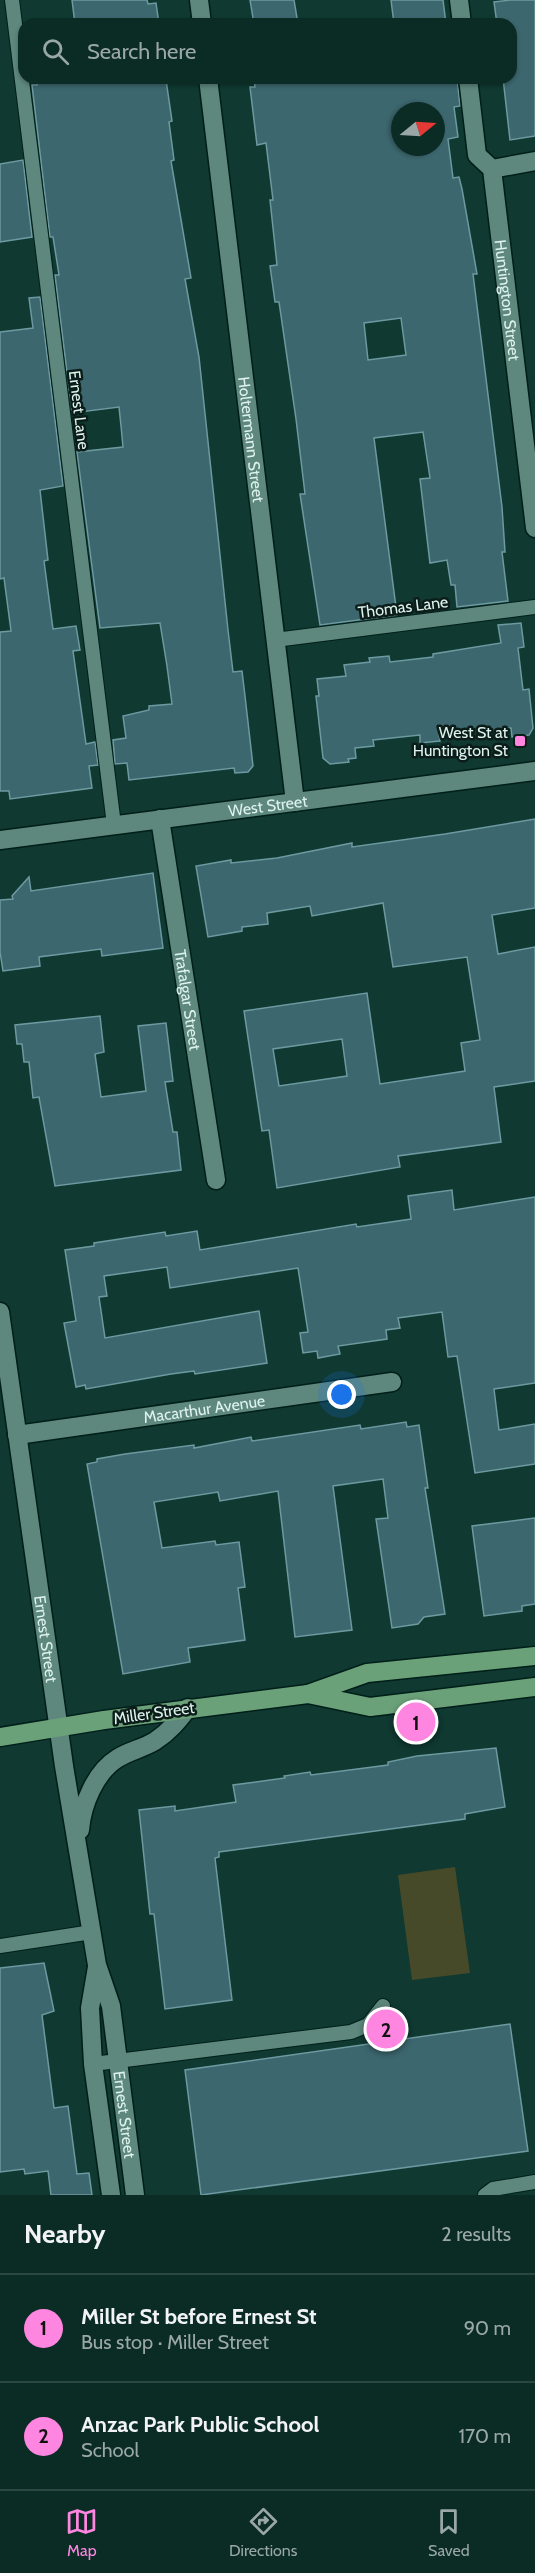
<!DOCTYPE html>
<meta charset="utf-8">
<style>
body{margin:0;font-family:Cabin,sans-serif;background:#14332d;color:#f1f3f6}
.compass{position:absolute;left:391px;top:102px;width:54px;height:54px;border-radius:50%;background:#0b2b25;box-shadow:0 2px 4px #0004;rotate:72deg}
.you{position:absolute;left:342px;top:1395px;width:21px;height:21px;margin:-15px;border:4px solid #fff;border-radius:50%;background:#1a73e8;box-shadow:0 0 0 9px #1a73e833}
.badge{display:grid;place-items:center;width:39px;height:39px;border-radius:50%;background:#fe85e0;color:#111;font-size:20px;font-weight:700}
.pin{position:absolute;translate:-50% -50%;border:3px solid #fff;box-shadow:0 2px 6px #0006}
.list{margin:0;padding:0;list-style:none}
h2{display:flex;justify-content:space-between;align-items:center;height:78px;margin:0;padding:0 24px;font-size:26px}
h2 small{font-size:20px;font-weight:400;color:#9aa7a7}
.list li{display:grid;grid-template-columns:39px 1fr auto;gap:18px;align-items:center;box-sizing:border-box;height:108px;padding:0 24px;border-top:2px solid #2b4742}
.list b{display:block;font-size:22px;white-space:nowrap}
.list p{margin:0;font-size:20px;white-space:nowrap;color:#9aa7a7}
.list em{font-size:20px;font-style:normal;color:#9aa7a7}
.icon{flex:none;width:33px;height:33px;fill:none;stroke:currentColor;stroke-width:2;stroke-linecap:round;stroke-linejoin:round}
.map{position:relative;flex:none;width:535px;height:2195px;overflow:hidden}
.search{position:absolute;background:#0b2b25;box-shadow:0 2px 4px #0004;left:18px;right:18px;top:18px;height:66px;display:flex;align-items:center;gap:15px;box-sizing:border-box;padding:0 21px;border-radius:18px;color:#9aa7a7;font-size:22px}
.sheet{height:294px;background:#0b2b25}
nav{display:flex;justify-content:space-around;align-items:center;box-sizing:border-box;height:84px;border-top:2px solid #2b4742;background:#0b2b25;font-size:16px;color:#9aa7a7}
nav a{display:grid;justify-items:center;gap:3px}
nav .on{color:#fe85e0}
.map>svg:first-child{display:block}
.green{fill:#474a29}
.building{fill:#3c676e;stroke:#6d99a1;stroke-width:1.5;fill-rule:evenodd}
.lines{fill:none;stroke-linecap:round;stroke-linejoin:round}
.lane-casing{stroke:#001f19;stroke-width:16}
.street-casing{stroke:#001f19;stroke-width:21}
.secondary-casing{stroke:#001f19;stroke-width:21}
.primary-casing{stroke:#001f19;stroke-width:21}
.lane{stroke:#5e877d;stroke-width:14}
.street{stroke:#5e877d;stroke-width:18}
.secondary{stroke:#5e877d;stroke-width:18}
.primary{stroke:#6ba179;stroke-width:18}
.poi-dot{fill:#fe85e0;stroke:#0c1d19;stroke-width:2}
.labels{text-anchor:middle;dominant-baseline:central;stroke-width:5;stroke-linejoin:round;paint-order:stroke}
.street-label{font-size:16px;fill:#ddf3ed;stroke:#0c1d19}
.poi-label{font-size:16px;fill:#ddf3ed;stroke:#0c1d19;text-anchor:end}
</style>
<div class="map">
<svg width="535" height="2195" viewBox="0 0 535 2195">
<rect width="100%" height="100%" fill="#0f3931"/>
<path class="green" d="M455,1867L470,1973L412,1980L398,1875Z"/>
<g class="building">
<path d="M72,0H147L148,4L156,3L159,24H75Z"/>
<path d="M250,0H294L298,24H254Z"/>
<path d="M391,0H443L446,24H394Z"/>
<path d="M511,0H535V136L510,140L503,78H511V24H497L494,2Z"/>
<path d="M36,78H157V82L166,80L172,121L169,122L174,160L171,161L191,278L185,279L199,357L228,630L233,672L242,671L245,696L253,766L248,772L235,773L234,768L129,780L127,763L115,764L113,740L126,738L123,716L149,710V706L172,704L167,666L160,623L100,628L77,452L123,447L121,426L119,407L72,413L55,275H59L53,237H50L32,85H37Z"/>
<path d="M254,78H457L460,106L454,107L458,137L448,139L453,178L459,177L462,189L477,274H473L502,507L505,552H502L508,601L457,607L455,585H451L447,560L430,563L420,479L430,478L423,432L374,438L397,615L320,625L300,494H305L296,419L279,302H275L270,266L277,265L270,200H273L266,143L257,145L250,87H255ZM400,111H436V147H400ZM401,318L406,355L368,360L364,323Z"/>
<path d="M23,160L32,237L0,242V164Z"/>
<path d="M40,297L63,486L40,490L48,560L44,561L53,629L76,626L80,650L73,651L86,744L95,742L98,765L89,766L92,788L10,799L9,791H0V632L11,631L4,578L0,579V332L33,328L29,298Z"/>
<path d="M521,623L524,647L518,648L523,690L529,689L533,728L529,735L512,737L511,728L439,735L440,741L420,743V735L373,740L374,746L355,748L356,758L348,759L349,762L330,764L323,758L316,696H319L317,679L346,676L344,665L370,662L369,658L389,656L390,662L433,657V654L501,643L498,625Z"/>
<path d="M535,819V908L492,915L498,954L535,947V1081L494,1087L501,1142L398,1156L400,1167L277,1188L269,1130L262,1131L244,1011L367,993L380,1084L465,1071L461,1043L480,1040L467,957L393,967L383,903L312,916L310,906L267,913L268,924L242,927V931L208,937L196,866L231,860V863L277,858L352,843V847L445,834ZM342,1039L347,1076L279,1086L273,1049Z"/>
<path d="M153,873L163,948L102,956L101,949L39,957L40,966L3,971L0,952V900L13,899L12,896L29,877L31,891Z"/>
<path d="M100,1016L104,1052L95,1054L101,1097L146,1091L138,1026L166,1023L173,1081L165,1082L173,1132H177L181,1170L55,1186L39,1097L33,1098L29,1062H24L22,1044H17L15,1025Z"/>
<path d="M452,1190L454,1210L535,1197V1383L494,1389L499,1430L535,1424V1464L475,1473L457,1356L448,1357L442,1312L398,1318L400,1328L386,1330L387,1339L338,1346L340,1354L318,1358L317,1351L303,1353L300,1333L308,1332L298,1268L170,1288L167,1267L104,1276L107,1296L99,1297L105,1338L259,1311L267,1363L195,1374L194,1371L171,1374L86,1389L85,1385L76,1387L64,1323L76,1321L65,1250L94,1246V1243L165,1232L166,1236L197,1231L200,1250L356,1224L357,1227L411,1219L408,1196Z"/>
<path d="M406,1422L407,1427L419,1425L428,1488H425L445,1614L424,1617L418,1624L392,1628L376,1519L388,1518L383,1479L333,1486L352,1630L295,1637L278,1491L220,1501L218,1492L154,1502L162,1548L215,1541L216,1545L239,1542L245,1587L238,1588L245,1640L188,1648L190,1662L123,1674L87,1464L97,1462V1459L125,1454L194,1445V1448L251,1437L252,1441L360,1425L361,1429Z"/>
<path d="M535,1518V1604L522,1606V1611L484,1616L472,1526Z"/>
<path d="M496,1748L505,1807L465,1814V1819L219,1852V1857L215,1858L232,2000L165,2009L154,1914H150L139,1810L175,1806V1811L236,1802L233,1785L285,1778L284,1776L310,1772L311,1775L388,1765V1762L417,1756Z"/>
<path d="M44,1963L54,2011L42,2015L54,2108L68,2106L77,2174L89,2173L92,2195H51L48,2171L25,2174L24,2169L0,2172V1968Z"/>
<path d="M510,2024L528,2151L201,2195L185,2070Z"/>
</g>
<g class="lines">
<g class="lane-casing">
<g id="lane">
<path d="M12,0L114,825"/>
<path d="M275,640L535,607"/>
<path d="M0,1946L92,1932"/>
<path d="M93,2064L351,2032L368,2025L383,2006"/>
<path d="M485,2195L493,2189L535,2182"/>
</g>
</g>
<g class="street-casing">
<g id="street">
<path d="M199,0L202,24"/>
<path d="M459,0L462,24"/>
<path id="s1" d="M208,78L295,802"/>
<path id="s2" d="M468,78L477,155L492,169L535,528"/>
<path d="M492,169L535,161"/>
<path id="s3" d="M160,819L216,1180"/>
<path id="s4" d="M0,840L535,771"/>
<path id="s5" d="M17,1435L392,1382"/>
</g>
</g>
<g class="secondary-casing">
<g id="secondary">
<path id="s6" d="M0,1312L64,1766L97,1965L111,2006L135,2195"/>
<path d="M80,1830C82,1805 95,1772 118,1758C129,1751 144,1748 155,1741C169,1732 178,1721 188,1708"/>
<path d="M97,1967L90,2008L93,2064L111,2195"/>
</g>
</g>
<g class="primary-casing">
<g id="primary">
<path d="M308,1694L370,1707L535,1687"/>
<path d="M0,1737L104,1720L308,1694L367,1673L535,1656"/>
</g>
</g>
<use href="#lane" class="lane"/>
<use href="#street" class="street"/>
<use href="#secondary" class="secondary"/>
<use href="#primary" class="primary"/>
</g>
<rect class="poi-dot" x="514" y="735" width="12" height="12" rx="3"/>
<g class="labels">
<g class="street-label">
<text stroke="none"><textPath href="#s2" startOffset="230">Huntington Street</textPath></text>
<text transform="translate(79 410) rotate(83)">Ernest Lane</text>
<text stroke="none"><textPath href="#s1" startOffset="364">Holtermann Street</textPath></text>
<text transform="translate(403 607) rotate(-7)">Thomas Lane</text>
<text stroke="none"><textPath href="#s4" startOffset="270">West Street</textPath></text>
<text stroke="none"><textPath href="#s3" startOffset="183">Trafalgar Street</textPath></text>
<text stroke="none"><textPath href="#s5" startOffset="189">Macarthur Avenue</textPath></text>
<text stroke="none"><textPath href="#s6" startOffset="330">Ernest Street</textPath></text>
<text transform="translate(154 1713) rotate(-8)">Miller Street</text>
<text stroke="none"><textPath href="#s6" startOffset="813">Ernest Street</textPath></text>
</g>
<g class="poi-label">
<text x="508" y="732">West St at<tspan x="508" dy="18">Huntington St</tspan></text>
</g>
</g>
</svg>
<svg class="compass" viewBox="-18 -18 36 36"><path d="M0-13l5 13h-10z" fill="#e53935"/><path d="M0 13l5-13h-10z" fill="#9aa7a7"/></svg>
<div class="you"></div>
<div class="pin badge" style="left:416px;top:1722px">1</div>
<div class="pin badge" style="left:386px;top:2029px">2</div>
<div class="search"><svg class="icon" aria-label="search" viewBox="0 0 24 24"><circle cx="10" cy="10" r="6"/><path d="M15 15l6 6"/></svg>Search here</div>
</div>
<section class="sheet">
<h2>Nearby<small>2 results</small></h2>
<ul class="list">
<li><span class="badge">1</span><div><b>Miller St before Ernest St</b><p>Bus stop · Miller Street</p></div><em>90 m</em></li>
<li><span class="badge">2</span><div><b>Anzac Park Public School</b><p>School</p></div><em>170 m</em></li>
</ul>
</section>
<nav>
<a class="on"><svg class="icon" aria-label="map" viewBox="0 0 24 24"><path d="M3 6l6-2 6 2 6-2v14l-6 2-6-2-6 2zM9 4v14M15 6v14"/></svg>Map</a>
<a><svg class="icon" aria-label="directions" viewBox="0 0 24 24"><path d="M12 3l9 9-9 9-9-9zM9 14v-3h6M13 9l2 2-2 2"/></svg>Directions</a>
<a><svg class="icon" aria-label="saved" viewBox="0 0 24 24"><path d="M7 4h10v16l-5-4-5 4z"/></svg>Saved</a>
</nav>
